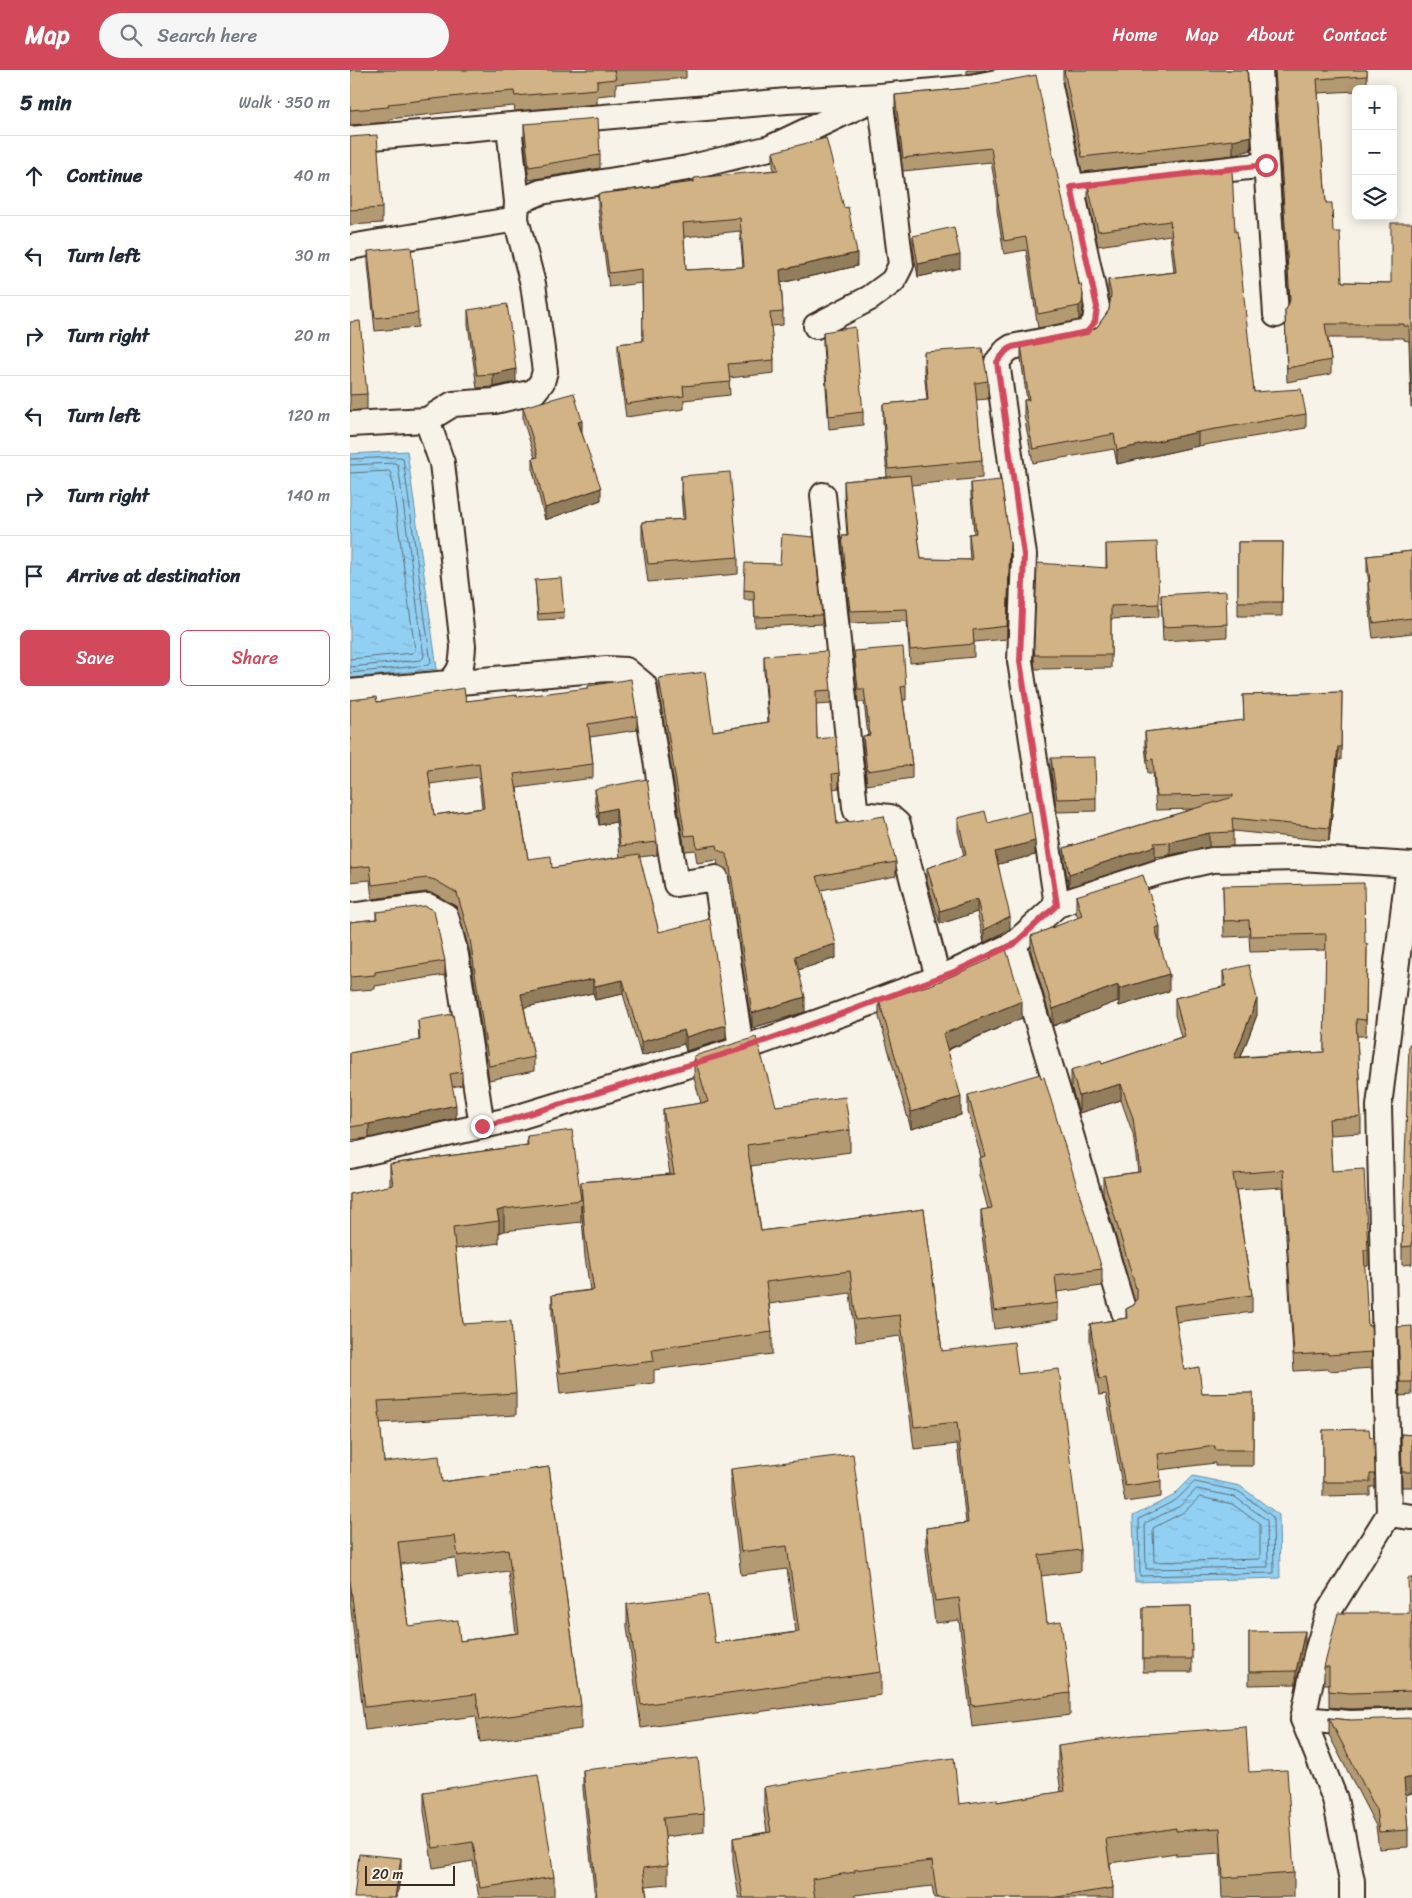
<!DOCTYPE html>
<meta charset="utf-8">
<style>
body{margin:0;font-family:Sriracha,sans-serif;background:#f6f6f7;color:#1f2937}
.controls{position:absolute;right:15px;top:15px;display:grid;overflow:hidden;border-radius:8px;box-shadow:0 2px 12px #0003}
.controls button{width:45px;height:45px;display:grid;place-items:center;padding:0;border:0;border-bottom:1px solid #e0e1e3;background:#fff;color:#1f2937;font:25px sans-serif}
.scale{position:absolute;left:15px;bottom:12px;width:90px;box-sizing:border-box;padding-left:5px;border:2px solid #3b2a1e;border-top:0;font-size:14px;line-height:18px;white-space:nowrap;color:#3b2a1e;-webkit-text-stroke:4px #f7f3e8;paint-order:stroke}
.stop{position:absolute;width:15px;height:15px;margin:-11px;border:4px solid #d1495b;border-radius:50%;background:#fff}
.stop.end{background:#d1495b;border-color:#fff;box-shadow:0 1px 5px #0008}
.list{margin:0;padding:0;list-style:none}
h2{display:flex;justify-content:space-between;align-items:center;height:65px;margin:0;padding:0 20px;font-size:21px}
h2 small{font-size:16px;font-weight:400;color:#747a83}
.list li{display:grid;grid-template-columns:32px 1fr auto;gap:15px;align-items:center;box-sizing:border-box;height:80px;padding:0 20px;border-top:1px solid #e0e1e3}
.list b{display:block;font-size:19px;white-space:nowrap}
.list em{font-size:16px;font-style:normal;color:#747a83}
.actions{display:flex;gap:10px;padding:15px 20px}
.actions a{flex:1;padding:11px 0;border:1px solid #d1495b;border-radius:8px;text-align:center;font-size:18px;color:#d1495b}
.actions .main{background:#d1495b;color:#fff}
.icon{flex:none;width:28px;height:28px;fill:none;stroke:currentColor;stroke-width:2;stroke-linecap:round;stroke-linejoin:round}
.map{position:relative;flex:none;width:1062px;height:1828px;overflow:hidden}
header{display:flex;align-items:center;gap:30px;box-sizing:border-box;height:70px;padding:0 25px;background:#d1495b;color:#fff}
header strong{font-size:24px}
nav{display:flex;gap:28px;margin-inline-start:auto;font-size:18px}
.search{width:350px;height:45px;background:#f6f6f7;display:flex;align-items:center;gap:12px;box-sizing:border-box;padding:0 18px;border-radius:28px;color:#747a83;font-size:19px}
main{display:flex}
aside{flex:1;background:#fff}
.map>svg:first-child{display:block}
.water{fill:url(#water-ripples);stroke:#6f8e9e}
.lines{fill:none;stroke-linecap:round;stroke-linejoin:round}
.shore{stroke:#5e6c73;stroke-width:1}
.minor-casing{stroke:#3b2a1e;stroke-width:28}
.minor{stroke:#f7f3e8;stroke-width:24}
.wall{fill:#b49a72;stroke:#3b2a1e;fill-rule:evenodd}
.shaded-wall{fill:#927d5d;stroke:#3b2a1e}
.building{fill:#d1b385;stroke:#3b2a1e;fill-rule:evenodd}
.route{stroke:#d1495b;stroke-width:6}
</style>
<header>
<strong>Map</strong>
<div class="search"><svg class="icon" aria-label="search" viewBox="0 0 24 24"><circle cx="10" cy="10" r="6"/><path d="M15 15l6 6"/></svg>Search here</div>
<nav><a>Home</a><a>Map</a><a>About</a><a>Contact</a></nav>
</header>
<main>
<aside>
<h2>5 min<small>Walk · 350 m</small></h2>
<ul class="list">
<li><svg class="icon" aria-label="ahead" viewBox="0 0 24 24"><path d="M12 20V5M6 11l6-6 6 6"/></svg><div><b>Continue</b></div><em>40 m</em></li>
<li><svg class="icon" aria-label="left" viewBox="0 0 24 24"><path d="M17 20v-9H6M10 6l-5 5 5 5"/></svg><div><b>Turn left</b></div><em>30 m</em></li>
<li><svg class="icon" aria-label="right" viewBox="0 0 24 24"><path d="M7 20v-9h11M14 6l5 5-5 5"/></svg><div><b>Turn right</b></div><em>20 m</em></li>
<li><svg class="icon" aria-label="left" viewBox="0 0 24 24"><path d="M17 20v-9H6M10 6l-5 5 5 5"/></svg><div><b>Turn left</b></div><em>120 m</em></li>
<li><svg class="icon" aria-label="right" viewBox="0 0 24 24"><path d="M7 20v-9h11M14 6l5 5-5 5"/></svg><div><b>Turn right</b></div><em>140 m</em></li>
<li><svg class="icon" aria-label="arrive" viewBox="0 0 24 24"><path d="M6 21V4h12l-3 4 3 4H6"/></svg><div><b>Arrive at destination</b></div></li>
</ul>
<div class="actions"><a class="main">Save</a><a>Share</a></div>
</aside>
<div class="map">
<svg width="1062" height="1828" viewBox="0 0 1062 1828">
<defs>
<pattern id="water-ripples" width="26" height="14" patternUnits="userSpaceOnUse" patternTransform="scale(1.25)"><rect width="26" height="14" fill="#92d0f3"/><path d="M2 4q2-2 4 0t4 0M15 11q2-2 4 0t4 0" fill="none" stroke="#7fb3d0"/></pattern>
</defs>
<rect width="100%" height="100%" fill="#f7f3e8"/>
<filter id="ink" filterUnits="userSpaceOnUse"><feTurbulence type="fractalNoise" baseFrequency=".02" numOctaves="2"/><feDisplacementMap in="SourceGraphic" scale="10" xChannelSelector="R" yChannelSelector="G"/><feConvolveMatrix kernelMatrix="1 2 1 2 8 2 1 2 1" color-interpolation-filters="sRGB"/></filter>
<g filter="url(#ink)">
<g class="water">
<path d="M57,381L87,599L0,608V384Z"/>
<path d="M843,1406L890,1416L929,1445L930,1508L785,1512L783,1446L823,1426Z"/>
</g>
<g class="lines">
<g class="shore">
<path d="M0,389L50,387L53,388L81,593L78,595L0,603"/>
<path d="M0,395L45,393L48,395L74,587L71,590L0,597"/>
<path d="M0,403L39,401L41,403L65,580L63,583L0,589"/>
<path d="M845,1412L888,1421L923,1447L924,1503L790,1506L789,1449L826,1430Z"/>
<path d="M847,1419L885,1427L917,1450L918,1497L796,1499L795,1453L830,1436Z"/>
<path d="M850,1427L882,1434L910,1454V1489L804,1492L803,1458L834,1442Z"/>
</g>
<g class="minor-casing">
<g id="minor">
<path d="M910,0L926,245"/>
<path d="M697,2L747,237L745,252L737,262L662,277L656,281L647,292L674,485L670,591L707,835"/>
<path d="M159,56L167,132"/>
<path d="M0,69L437,31L530,26L616,18L708,0"/>
<path d="M721,117L916,95"/>
<path d="M0,177L166,149"/>
<path d="M0,354L77,350L103,334L145,331L184,322L192,312L195,301L183,214L166,149L167,132L191,122L338,98L420,78L530,26L551,195L543,211L520,228L466,256"/>
<path d="M473,425L505,737L506,741L510,744L540,747L548,754L588,908"/>
<path d="M99,613L257,599L276,600L294,615L326,814L366,808L391,979"/>
<path d="M0,622L99,613C112,600 112,594 113,576L92,393L77,350"/>
<path d="M1059,795L1029,1036L1039,1444L1062,1447"/>
<path d="M0,846L78,836L96,846L106,885L132,1056"/>
<path d="M664,874L774,1242"/>
<path d="M0,1086L159,1050L391,979L502,940L604,902L664,874L707,835L809,802L862,790L950,788L1062,795"/>
<path d="M953,1649L1000,1653L1062,1651"/>
<path d="M1002,1828V1811L985,1729L953,1649L966,1585L979,1541L1039,1444"/>
</g>
</g>
<use href="#minor" class="minor"/>
</g>
<g class="wall">
<path d="M0,0H336V8L266,14V24L247,26V34L165,41L164,36L128,39L39,49V52L0,55Z"/>
<path d="M617,0H636L617,4Z"/>
<path d="M713,0H897L901,80L883,85L732,102L713,12Z"/>
<path d="M924,0H1017V19H1006V21L968,23L976,133L983,162L992,212L1041,213L1062,153V337H1061L1059,271L1054,270V268H978L981,290V304L937,312L935,241L938,236L939,233Z"/>
<path d="M619,18L729,215L733,238L732,246L729,250L688,258L676,180L654,184L647,140V126L641,92L553,101L545,39V25Z"/>
<path d="M174,54L250,85V98L179,110L174,68Z"/>
<path d="M0,67L32,138V153L0,155Z"/>
<path d="M423,82L507,196L431,213L433,242V255L421,256L424,290V303L379,308L380,325L334,330V339L276,347L268,288V274L293,271L292,213L259,217L248,138V124L424,100L423,96ZM390,161L393,197L336,200L334,167Z"/>
<path d="M738,115L885,162L904,322L956,344V358L848,376L767,394L764,379L683,393L674,345V330H677L671,289V275L740,261L747,257L759,240L760,232L758,224V210L824,202L820,165L748,176L738,129Z"/>
<path d="M563,166L610,198L568,207L563,179Z"/>
<path d="M18,181L68,243V257L25,261L18,194Z"/>
<path d="M118,240L166,312L143,317L127,318L118,254Z"/>
<path d="M0,252L17,324V339L0,341Z"/>
<path d="M473,262L513,342V355L479,359L473,276Z"/>
<path d="M574,282L638,311V329L626,330L632,390V408L561,415L571,489L620,490L619,477V464H624L621,426V413L660,486L657,569L624,572V587L560,593L557,551L500,553L492,479V466H497L494,424V411L537,407L533,352V334L577,330L574,300Z"/>
<path d="M173,337L232,363L251,430L195,450L183,401V388H185L173,350Z"/>
<path d="M331,406L388,487V504L298,512L292,469V452L333,449L331,424Z"/>
<path d="M888,472H933L932,546H888Z"/>
<path d="M756,474L809,534V547L761,549V598L685,599L684,590V577L756,498Z"/>
<path d="M1062,481V563L1023,568L1018,527V512H1019L1017,501V486Z"/>
<path d="M430,494L472,545V554L405,557L404,530H394V520Z"/>
<path d="M185,510L214,542V549L188,550Z"/>
<path d="M811,525L877,554V567L813,571Z"/>
<path d="M504,581L556,616V630H553L562,695V708L517,715L513,679V666H518L514,632L508,633L504,594Z"/>
<path d="M414,586L481,620V634L466,635L467,669L489,703V718L483,719L487,754L546,792V806L471,820L486,888L448,900L455,942L402,958L379,806L376,799L368,795L367,790L347,793L345,780L335,781L309,623V608L363,661L418,652L414,601Z"/>
<path d="M992,622L991,690H988L979,771L883,761V776L859,777L820,785L805,787V789L719,817L714,791V778L843,739L806,740L803,703H798L795,676V662L894,650L893,625Z"/>
<path d="M167,627L287,646V660L240,667L243,694V708L167,718L178,789L202,798L270,787L266,752L249,755L245,733V719L307,772V785L289,787L309,862L376,969L336,981L334,974L291,986L273,924L245,930L243,923L174,937L184,987V1001L139,1010L120,883L107,837L85,824L77,822L22,829L20,810L0,812V630L27,632L116,631ZM129,707L132,738L84,745L80,714Z"/>
<path d="M701,688L746,728V741L707,742L701,702Z"/>
<path d="M608,748L638,753L685,785L648,794L660,859L634,873L627,842L590,854L577,811V798L614,786L608,761Z"/>
<path d="M873,816L1017,874L1016,966H1007L1011,1047V1063L980,1065L982,1101L1018,1180V1196L1014,1197L1018,1256H1021L1022,1298L978,1301V1299L944,1301L933,1117L886,1120L902,1225V1242L826,1252L834,1300L852,1324L903,1323V1396H865V1393L809,1400L811,1411V1427L775,1432L756,1324L749,1325L740,1271V1254L776,1248V1239L784,1235L785,1232L753,1123V1107L788,1102L783,1064L771,1030L729,1043L721,1016V1000L752,994L831,967L825,945V928L873,917V901L907,945L891,987L974,982L976,880L900,882L899,866L874,867Z"/>
<path d="M726,826L810,873L819,921L769,936L768,931L703,956L681,882V866L728,848L726,843Z"/>
<path d="M26,842L95,891V905L25,916V919L0,921V852L26,849Z"/>
<path d="M640,883L672,948L598,980L611,1045L561,1059L529,947V930L583,914L640,890Z"/>
<path d="M68,950L112,1002V1015L102,1017L106,1048L19,1068L0,1070V983L69,971Z"/>
<path d="M1062,974V1194L1052,1195V1177Z"/>
<path d="M344,986L426,1036L500,1060V1082L401,1096L411,1161L574,1139L592,1281L668,1304L731,1480V1501L691,1506L697,1553L720,1623V1645L622,1657L609,1550L585,1553L576,1480V1458L616,1453L607,1374L564,1379L550,1266L506,1272L500,1223L419,1234L422,1262V1284L304,1300V1313L210,1324L202,1247V1225L240,1220L235,1187L231,1135V1152L154,1161L149,1163V1173L105,1179L113,1254L166,1323V1345L30,1353L34,1392L92,1412L199,1397L231,1636V1659L130,1672L126,1646L15,1660L0,1531V1124L40,1116V1094L177,1075V1066L231,1130V1112L320,1104L313,1061V1039L351,1033L344,1008ZM105,1488L108,1508L158,1501L166,1563L110,1571L58,1556L51,1494Z"/>
<path d="M618,1025L752,1199V1216L707,1222L708,1233V1250L644,1259L631,1157V1140L638,1139L629,1105V1088L631,1087L618,1042Z"/>
<path d="M1062,1256V1325L1050,1326L1048,1270Z"/>
<path d="M973,1360L1024,1367L1025,1417H1020V1425L973,1426Z"/>
<path d="M1051,1364L1062,1365V1417H1052Z"/>
<path d="M381,1399L531,1602V1625L291,1658L277,1557V1534L365,1573L446,1562L437,1499L391,1505L381,1422Z"/>
<path d="M1062,1508V1637L1000,1639L979,1637V1614H974V1597L1059,1543Z"/>
<path d="M841,1536L842,1602H793V1537Z"/>
<path d="M899,1562L955,1575L946,1614L899,1615Z"/>
<path d="M979,1648L1000,1650L1055,1726L1058,1760V1777L1029,1779L1026,1756L979,1665Z"/>
<path d="M708,1676L899,1702L944,1803V1827L872,1828L870,1783L826,1786V1783L760,1793L763,1818V1828H584L582,1816L505,1825V1827L500,1828H389L383,1792V1768L417,1762L414,1742V1717L609,1734L647,1732L711,1722L708,1701Z"/>
<path d="M233,1700L354,1744V1762L315,1767L318,1795V1814L296,1816L297,1828H245L233,1719Z"/>
<path d="M74,1722L204,1807V1826L194,1828H129L123,1791L83,1798L74,1741Z"/>
</g>
<g class="shaded-wall">
<path d="M901,66V80L883,85V70Z"/>
<path d="M507,183V196L430,213V200Z"/>
<path d="M610,185V198L568,207V194Z"/>
<path d="M733,224V238L732,246L729,250V236Z"/>
<path d="M166,299V312L143,317V304Z"/>
<path d="M232,351V363L228,352Z"/>
<path d="M848,362V376L767,394V380Z"/>
<path d="M251,418V430L195,450V438Z"/>
<path d="M660,473V486L657,569V556Z"/>
<path d="M988,677V690L979,771V758Z"/>
<path d="M266,738V752L249,755V742Z"/>
<path d="M859,763V777L820,785V772Z"/>
<path d="M685,771V785L645,795V782Z"/>
<path d="M805,776V789L719,817V804Z"/>
<path d="M627,829V842L590,854V841Z"/>
<path d="M660,846V859L634,873V860Z"/>
<path d="M810,856V873L805,874V858Z"/>
<path d="M486,874V888L445,901V886Z"/>
<path d="M819,904V921L769,936V919Z"/>
<path d="M243,909V923L171,938V924Z"/>
<path d="M273,910V924L245,930V916Z"/>
<path d="M768,915V931L703,956V939Z"/>
<path d="M455,927V942L402,958V943Z"/>
<path d="M907,929V945L884,1004V988Z"/>
<path d="M672,931V948L593,981V964Z"/>
<path d="M376,955V969L336,981V967Z"/>
<path d="M334,960V974L291,986V972Z"/>
<path d="M771,1014V1030L729,1043V1026Z"/>
<path d="M611,1027V1045L561,1059V1042Z"/>
<path d="M106,1035V1048L19,1068V1054Z"/>
<path d="M154,1139V1161L149,1163V1151L147,1141Z"/>
<path d="M955,1561V1575L946,1614V1601Z"/>
<path d="M1062,1707V1723L1054,1726V1709Z"/>
<path d="M51,1788V1802L47,1828H45Z"/>
</g>
<g class="building">
<path d="M0,0H264L266,9L247,11V19L165,26L164,21L128,24L38,34L39,37L0,40Z"/>
<path d="M714,0H897L901,66L883,70L732,87Z"/>
<path d="M925,0H1017V6L967,9L976,133H982L983,162H990L992,212L1041,213V153H1062V323H1061L1059,256H1054V254H975L981,290L937,298L935,241L938,236L940,230Z"/>
<path d="M686,5L721,169L729,215L731,214L733,224L732,233L729,236L688,244L676,167L654,171L647,126H649L641,78L553,88L545,25L619,18Z"/>
<path d="M248,48L250,85L179,97L174,54Z"/>
<path d="M27,65L32,138L0,140V67Z"/>
<path d="M476,68L494,138L498,137L507,183L430,200L433,242L420,243L424,290L378,294L380,312L333,316L334,326L276,334L268,274L293,271L292,199L259,203L248,124L344,112V108L428,100L423,82ZM390,148L394,197L336,200L333,153Z"/>
<path d="M882,99L885,162L887,161L904,322L951,319L956,344L848,362L767,380L764,364L683,379L674,330H679L671,275L740,261L747,257L759,240L761,224L758,210L826,202L820,151L748,161L738,115Z"/>
<path d="M604,157L610,185L568,194L563,166Z"/>
<path d="M61,177L68,243L25,248L18,181Z"/>
<path d="M157,234L166,299L143,304L127,305L118,240Z"/>
<path d="M10,251L17,324L0,325V252Z"/>
<path d="M505,257L513,342L479,346L473,262Z"/>
<path d="M632,278L638,311L625,313L632,390L538,399L533,334L578,330L574,282Z"/>
<path d="M224,323L232,351L228,352L251,418L195,438L183,388L188,387L173,337Z"/>
<path d="M380,402L388,487L298,494L292,452L335,449L331,406Z"/>
<path d="M560,405L571,489L622,490L619,464L626,463L621,413L651,410L660,473L657,556L623,560L624,574L560,580L557,539L500,541L492,466H498L494,411Z"/>
<path d="M432,464L464,467L472,545L405,547L404,521L394,520L395,493L430,494Z"/>
<path d="M807,472L809,534L761,536V585H685L684,577L687,493L757,498L756,474Z"/>
<path d="M888,472H933L932,532H888Z"/>
<path d="M1062,481V548L1023,553L1018,512H1020L1017,486Z"/>
<path d="M211,508L214,542L188,544L185,510Z"/>
<path d="M876,521L877,554L813,557L811,525Z"/>
<path d="M553,577L556,616L551,617L562,695L517,701L513,666L520,665L514,619H508L504,581Z"/>
<path d="M477,581L481,620L466,621L467,669L486,667L489,703L482,704L487,754L534,746L546,792L467,806L486,874L445,886L455,927L402,943L379,791L376,784L368,780L367,775L347,778L345,765L335,766L309,608L355,602L363,661L419,652L414,586Z"/>
<path d="M281,609L287,646L238,654L243,694L164,704L178,789L201,786L202,798L289,784L309,862L360,849L376,955L336,967L334,960L291,972L273,910L245,916L243,909L171,924L184,987L139,996L120,869L107,823L85,810L77,808L22,815L20,796L0,798V630L26,627L27,632L114,618L116,631L167,625V627L238,618V616ZM129,693L134,738L84,745L78,700Z"/>
<path d="M992,622L991,677H988L979,758L882,748L883,762L859,763L820,772L804,773L805,776L719,804L714,778L883,727V725L806,726L803,689L798,690L795,662L894,650L893,625Z"/>
<path d="M745,687L746,728L707,729L701,688Z"/>
<path d="M297,709L307,772L270,776L266,738L249,742L245,719Z"/>
<path d="M635,741L638,753L681,741L685,771L645,782L660,846L634,860L627,829L590,841L577,798L616,785L608,748Z"/>
<path d="M793,805L810,856L805,858L819,904L769,919L768,915L703,939L681,866L732,846L726,826Z"/>
<path d="M1014,813L1015,874H1017L1016,950L1006,949L1011,1047L979,1049L982,1101L1014,1099L1018,1180H1014L1018,1256H1021L1022,1282L978,1285V1283L944,1285L933,1100L883,1104L902,1225L824,1236L834,1300L849,1297L852,1324L903,1323V1380H865V1376L808,1384L811,1411L775,1416L756,1308L749,1309L740,1254L777,1248L776,1239L784,1235L787,1228V1222L753,1107L790,1102L783,1048L771,1014L729,1026L721,1000L751,991L752,994L835,966L825,928L876,916L873,901L899,895L907,929L884,988L974,982L976,864L900,866L899,850L874,851L873,816Z"/>
<path d="M75,836L84,841L95,891L25,902V905L0,907V852L27,849L26,842Z"/>
<path d="M655,876L672,931L593,964L611,1027L561,1042L529,930L583,914L641,889L640,883Z"/>
<path d="M103,944L112,1002L100,1004L106,1035L19,1054L0,1057V983L70,970L68,950Z"/>
<path d="M406,967L426,1036L495,1027L500,1060L397,1075L411,1161L574,1139L592,1281L664,1272L668,1304L709,1299L731,1480L689,1485L697,1553L711,1551L720,1623L622,1636L609,1528L585,1531L576,1458L618,1453L607,1352L564,1357L550,1245L506,1250L500,1201L416,1212L422,1262L302,1279L304,1291L210,1303L202,1225L244,1220L235,1166L231,1112L324,1104L313,1039L358,1032L344,986Z"/>
<path d="M1059,974H1062V1176L1052,1177Z"/>
<path d="M690,1004L691,1008L694,1007L752,1199L705,1205L708,1233L644,1241L631,1140L642,1138L629,1088L635,1086L618,1025Z"/>
<path d="M222,1060L231,1130L154,1139L147,1141L149,1151L103,1157L113,1254L161,1251L166,1323L28,1331L34,1392L89,1386L92,1412L199,1397L231,1636L130,1650L126,1624L15,1637L0,1509V1124L43,1115L40,1094L178,1075L177,1066ZM105,1466L108,1486L158,1479L169,1563L110,1571L108,1550L58,1556L48,1472Z"/>
<path d="M1062,1256V1312H1050L1048,1257Z"/>
<path d="M1019,1359L1020,1367H1024L1025,1404H1020V1412H973V1360Z"/>
<path d="M1051,1364L1062,1365V1402H1052Z"/>
<path d="M503,1384L531,1602L291,1635L277,1534L358,1524L365,1573L449,1562L437,1476L391,1482L381,1399Z"/>
<path d="M1058,1508H1062V1621L1000,1623L979,1621V1597H974L988,1543H1059Z"/>
<path d="M841,1536L842,1589H793V1537Z"/>
<path d="M955,1561L946,1601L899,1602V1562Z"/>
<path d="M979,1648L1000,1650L1062,1648V1707L1054,1709L1058,1760L1029,1762L1026,1739Z"/>
<path d="M896,1657L899,1702L937,1700L944,1803L873,1808L870,1758L826,1761V1758L756,1769L763,1818L701,1828H587L582,1791L504,1800L505,1802L462,1809L465,1828H393L383,1768L421,1762L414,1717L527,1698L604,1688L609,1734L647,1729V1732L715,1721L708,1676L784,1665Z"/>
<path d="M348,1688L354,1744L313,1748L318,1795L293,1798L297,1828H247L233,1700Z"/>
<path d="M188,1704L204,1807L130,1818L123,1772L83,1778L74,1722Z"/>
<path d="M9,1784L51,1788L45,1828H4Z"/>
</g>
</g>
<g class="lines" filter="url(#ink)">
<path class="route" d="M132,1056L159,1050L391,979L502,940L604,902L664,874L707,835L670,591L674,485L647,292L656,281L662,277L737,262L745,252L747,237L721,117L916,95"/>
</g>
</svg>
<div class="controls">
<button>+</button>
<button>−</button>
<button><svg class="icon" aria-label="layers" viewBox="0 0 24 24"><path d="M12 4l9 5-9 5-9-5zM3 14l9 5 9-5"/></svg></button>
</div>
<div class="scale">20 m</div>
<div class="stop" style="left:916px;top:95px"></div>
<div class="stop end" style="left:132px;top:1056px"></div>
</div>
</main>
